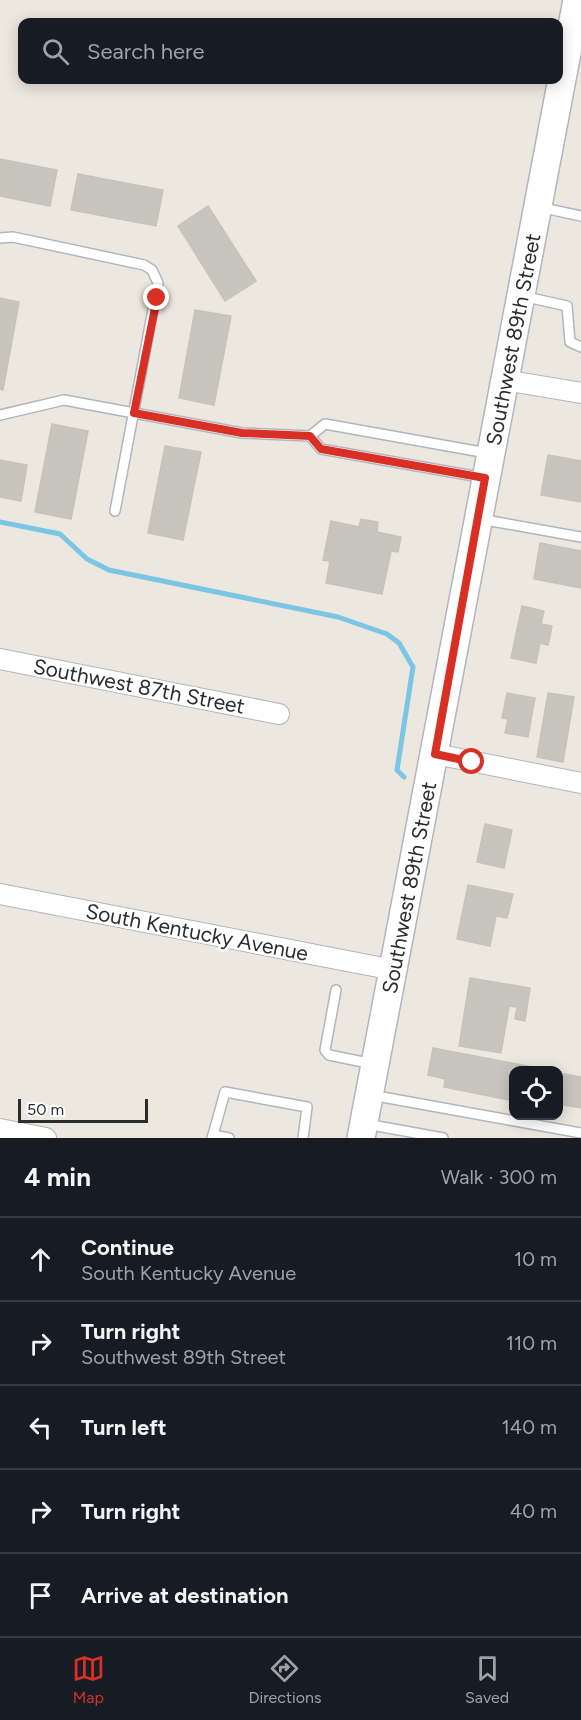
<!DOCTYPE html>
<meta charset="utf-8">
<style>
body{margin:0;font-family:Figtree,sans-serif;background:#20242c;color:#f1f3f6}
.controls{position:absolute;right:18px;bottom:18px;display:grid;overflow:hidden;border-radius:12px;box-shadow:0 3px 15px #0003}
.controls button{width:54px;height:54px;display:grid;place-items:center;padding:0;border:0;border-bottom:2px solid #363941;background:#171b24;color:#f1f3f6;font:30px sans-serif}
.scale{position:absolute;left:18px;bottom:15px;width:130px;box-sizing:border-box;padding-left:6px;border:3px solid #2c2c2c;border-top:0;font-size:16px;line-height:21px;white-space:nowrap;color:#2c2c2c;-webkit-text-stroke:4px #fff;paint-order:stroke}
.stop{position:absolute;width:18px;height:18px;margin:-14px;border:4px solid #d93025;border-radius:50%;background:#fff}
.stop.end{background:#d93025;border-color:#fff;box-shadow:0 2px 6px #0008}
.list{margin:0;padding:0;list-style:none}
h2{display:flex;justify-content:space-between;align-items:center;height:78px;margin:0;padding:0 24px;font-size:26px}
h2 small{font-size:20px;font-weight:400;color:#9ea1a6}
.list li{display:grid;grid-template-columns:39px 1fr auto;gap:18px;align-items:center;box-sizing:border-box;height:84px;padding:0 24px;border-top:2px solid #363941}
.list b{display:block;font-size:22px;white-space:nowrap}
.list p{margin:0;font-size:20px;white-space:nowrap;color:#9ea1a6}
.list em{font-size:20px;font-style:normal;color:#9ea1a6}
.icon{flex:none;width:33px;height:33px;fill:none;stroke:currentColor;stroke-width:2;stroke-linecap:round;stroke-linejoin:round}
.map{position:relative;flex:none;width:581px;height:1138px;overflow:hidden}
.search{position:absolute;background:#171b24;box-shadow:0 3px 15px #0003;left:18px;right:18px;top:18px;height:66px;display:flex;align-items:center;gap:15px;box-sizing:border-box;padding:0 21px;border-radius:12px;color:#9ea1a6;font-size:22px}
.sheet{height:498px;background:#171b24}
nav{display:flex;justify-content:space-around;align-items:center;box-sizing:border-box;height:84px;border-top:2px solid #363941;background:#171b24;font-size:16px;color:#9ea1a6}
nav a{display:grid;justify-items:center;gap:3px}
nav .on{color:#d93025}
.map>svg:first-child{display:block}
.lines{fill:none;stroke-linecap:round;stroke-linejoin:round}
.stream{stroke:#7cc6e5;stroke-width:5}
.building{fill:#c8c5be;stroke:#c8c3b9;stroke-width:1.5}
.service-casing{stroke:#b3b5be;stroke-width:12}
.minor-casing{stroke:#b3b5be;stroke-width:22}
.secondary-casing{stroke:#b3b5be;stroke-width:30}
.service{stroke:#fff;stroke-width:9}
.minor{stroke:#fff;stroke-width:20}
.secondary{stroke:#fff;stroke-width:27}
.route{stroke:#d93025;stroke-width:8}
.labels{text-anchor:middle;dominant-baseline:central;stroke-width:5;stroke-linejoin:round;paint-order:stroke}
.street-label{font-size:21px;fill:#2c2c2c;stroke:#fff}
</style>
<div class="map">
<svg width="581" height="1138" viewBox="0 0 581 1138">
<rect width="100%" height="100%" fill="#ece7df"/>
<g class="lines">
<path class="stream" d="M0,522L60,534L87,559L109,570L338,617L387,634L399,643L413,667L397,770L404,777"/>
</g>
<g class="building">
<path d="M0,159L57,170L50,206L0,196Z"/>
<path d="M78,174L163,190L156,226L71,210Z"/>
<path d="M208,206L256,281L225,301L178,226Z"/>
<path d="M0,298L19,302L3,390L0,389Z"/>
<path d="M195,310L231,316L214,405L179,398Z"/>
<path d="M52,424L88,431L71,519L35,512Z"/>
<path d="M165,446L201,452L183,540L148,533Z"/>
<path d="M548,455L581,461V502L541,495Z"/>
<path d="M0,460L27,465L21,501L0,497Z"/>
<path d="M361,519L378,522L377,532L401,537L398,552L391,551L382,594L326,583L330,561L323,560L331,521L359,527Z"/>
<path d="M540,543L581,551V588L534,579Z"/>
<path d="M522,606L544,611L541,624L552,626L548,645L540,643L536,663L511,658Z"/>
<path d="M507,693L535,698L528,737L505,733L508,719L502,718Z"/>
<path d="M548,693L574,697L563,762L537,757Z"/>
<path d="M485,824L512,830L504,868L477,862Z"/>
<path d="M468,885L513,894L507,918L496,916L490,946L457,939Z"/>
<path d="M470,978L530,988L525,1021L515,1019L517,1007L509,1006L501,1053L459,1046Z"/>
<path d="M433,1048L548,1070H514V1101L444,1087L445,1079L428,1075Z"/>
<path d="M558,1073L581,1077V1108L558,1104Z"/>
</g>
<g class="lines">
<g class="service-casing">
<g id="service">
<path d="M539,207L581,216"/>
<path d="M0,238L13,237L144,265L152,270L158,283L115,511"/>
<path d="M522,296L567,306L570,342L581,347"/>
<path d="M0,415L64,400L242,433L310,436"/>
<path d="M485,478L321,449L310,436L325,424L487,453"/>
<path d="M480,519L581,537"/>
<path d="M336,990L325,1050L329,1055L373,1064"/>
<path d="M371,1095L581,1133"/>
<path d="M366,1124L443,1138"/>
<path d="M213,1135L225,1092L307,1107L303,1138"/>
<path d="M212,1138L213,1135L229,1138"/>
</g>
</g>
<g class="minor-casing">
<g id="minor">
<path d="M504,380L581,393"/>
<path d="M0,659L279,714"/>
<path d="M435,754L581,783"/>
<path d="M0,894L394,970"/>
<path d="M0,1129L46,1138"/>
</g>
</g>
<g class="secondary-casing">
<g id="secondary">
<path id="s1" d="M361,1138L577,0"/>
</g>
</g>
<use href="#service" class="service"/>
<use href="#minor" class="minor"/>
<use href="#secondary" class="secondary"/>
</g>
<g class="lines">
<path class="route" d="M157,298L134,413L242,433L310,436L321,449L485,478L435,754L472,762"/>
</g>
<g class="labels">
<g class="street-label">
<text stroke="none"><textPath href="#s1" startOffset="813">Southwest 89th Street</textPath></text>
<text transform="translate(139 686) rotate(11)">Southwest 87th Street</text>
<text stroke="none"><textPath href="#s1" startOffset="255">Southwest 89th Street</textPath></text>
<text transform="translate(197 932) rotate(11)">South Kentucky Avenue</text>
</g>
</g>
</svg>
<div class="controls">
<button><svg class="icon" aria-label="locate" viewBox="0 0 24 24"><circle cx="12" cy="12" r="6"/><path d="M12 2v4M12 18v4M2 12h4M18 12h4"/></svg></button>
</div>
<div class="scale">50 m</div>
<div class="stop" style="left:472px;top:762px"></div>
<div class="stop end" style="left:157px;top:298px"></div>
<div class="search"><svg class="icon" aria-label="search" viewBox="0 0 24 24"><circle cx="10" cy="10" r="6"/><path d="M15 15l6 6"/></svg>Search here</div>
</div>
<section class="sheet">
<h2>4 min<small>Walk · 300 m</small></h2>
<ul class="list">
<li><svg class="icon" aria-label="ahead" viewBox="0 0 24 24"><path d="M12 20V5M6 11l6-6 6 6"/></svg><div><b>Continue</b><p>South Kentucky Avenue</p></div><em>10 m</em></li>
<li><svg class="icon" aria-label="right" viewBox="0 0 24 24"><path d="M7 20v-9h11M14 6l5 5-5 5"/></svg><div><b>Turn right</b><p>Southwest 89th Street</p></div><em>110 m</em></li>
<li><svg class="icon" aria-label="left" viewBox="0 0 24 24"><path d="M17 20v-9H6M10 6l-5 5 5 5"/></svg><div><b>Turn left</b></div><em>140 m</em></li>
<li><svg class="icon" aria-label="right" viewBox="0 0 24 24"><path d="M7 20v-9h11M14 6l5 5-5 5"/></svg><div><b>Turn right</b></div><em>40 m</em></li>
<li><svg class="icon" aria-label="arrive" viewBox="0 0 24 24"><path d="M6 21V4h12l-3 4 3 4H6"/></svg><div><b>Arrive at destination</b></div></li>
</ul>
</section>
<nav>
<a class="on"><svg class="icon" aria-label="map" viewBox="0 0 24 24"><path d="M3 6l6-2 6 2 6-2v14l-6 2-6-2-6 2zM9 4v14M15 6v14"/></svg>Map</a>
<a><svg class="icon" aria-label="directions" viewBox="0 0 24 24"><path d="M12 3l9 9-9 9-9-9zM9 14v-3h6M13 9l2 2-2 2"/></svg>Directions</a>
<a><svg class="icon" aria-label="saved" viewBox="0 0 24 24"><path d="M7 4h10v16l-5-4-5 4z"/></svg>Saved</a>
</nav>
